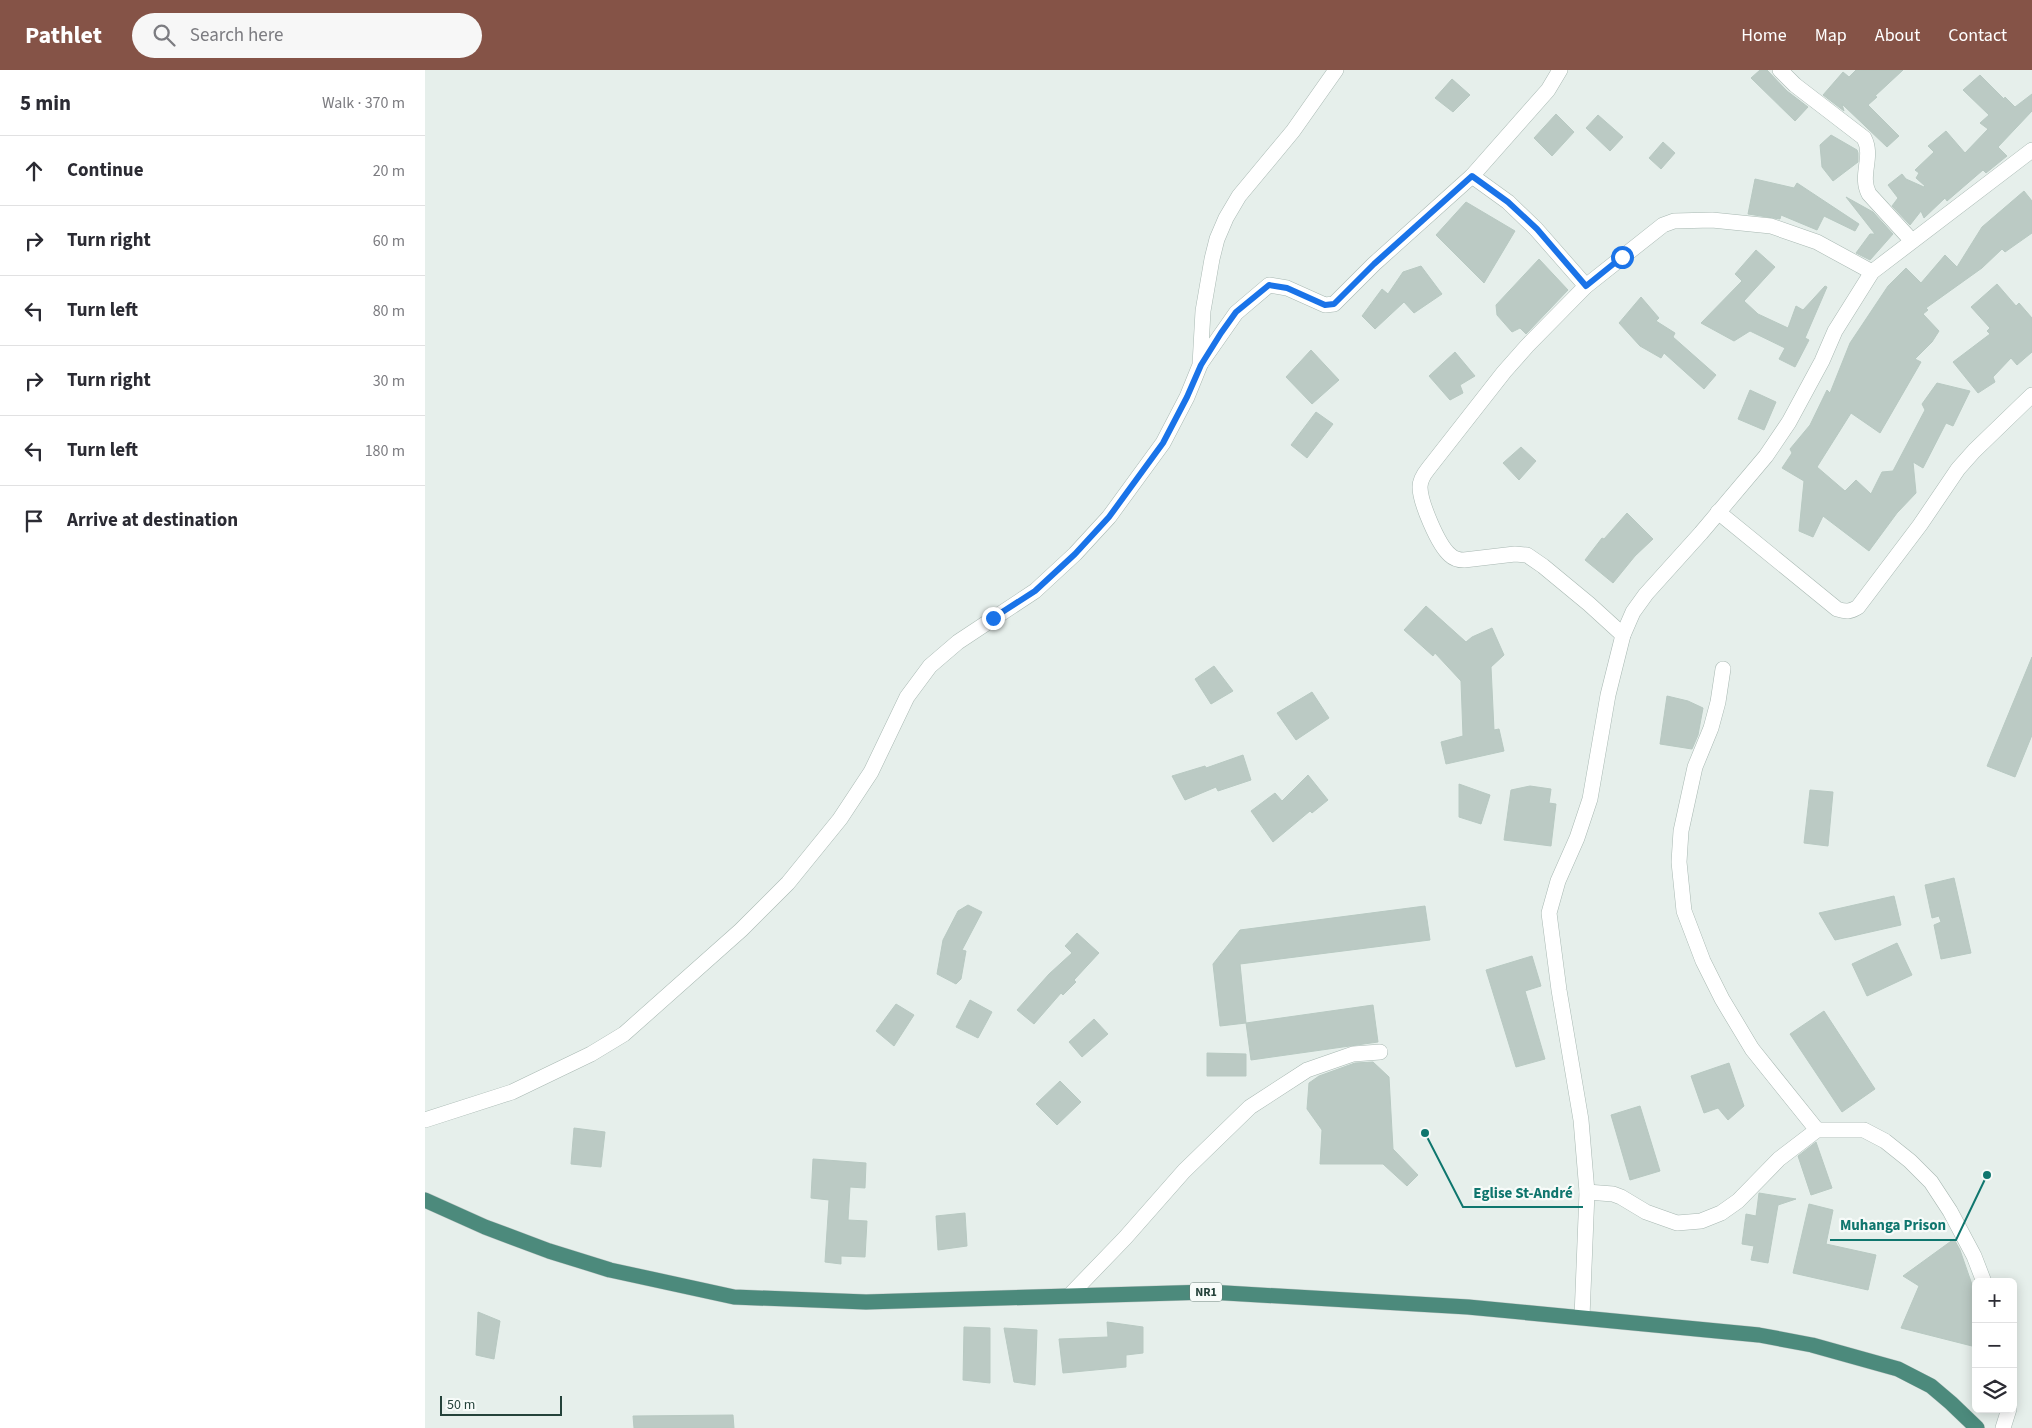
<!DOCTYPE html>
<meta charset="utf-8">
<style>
body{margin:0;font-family:"Source Sans 3",sans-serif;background:#f7f7f7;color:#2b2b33}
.controls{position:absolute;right:15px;bottom:15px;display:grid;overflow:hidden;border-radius:8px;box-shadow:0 2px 12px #0003}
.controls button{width:45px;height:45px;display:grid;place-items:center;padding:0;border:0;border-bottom:1px solid #e1e1e2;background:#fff;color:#2b2b33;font:25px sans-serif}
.scale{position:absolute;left:15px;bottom:12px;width:122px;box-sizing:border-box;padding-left:5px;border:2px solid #24423a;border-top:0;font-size:14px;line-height:18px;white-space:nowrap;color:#24423a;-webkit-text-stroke:4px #f7fbf9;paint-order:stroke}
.stop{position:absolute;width:15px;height:15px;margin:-11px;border:4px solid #1a73e8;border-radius:50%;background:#fff}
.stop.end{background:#1a73e8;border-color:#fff;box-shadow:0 1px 5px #0008}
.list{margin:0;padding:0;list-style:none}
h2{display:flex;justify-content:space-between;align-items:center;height:65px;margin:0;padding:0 20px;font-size:21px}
h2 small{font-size:16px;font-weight:400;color:#7c7c81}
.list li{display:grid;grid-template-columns:32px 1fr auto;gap:15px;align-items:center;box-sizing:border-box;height:70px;padding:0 20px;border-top:1px solid #e1e1e2}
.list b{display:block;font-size:19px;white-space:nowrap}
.list em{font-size:16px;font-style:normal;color:#7c7c81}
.icon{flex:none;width:28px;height:28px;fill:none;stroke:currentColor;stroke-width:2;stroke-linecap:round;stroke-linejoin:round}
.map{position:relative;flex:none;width:1607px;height:1358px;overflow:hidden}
header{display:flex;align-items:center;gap:30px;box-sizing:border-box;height:70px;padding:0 25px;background:#855347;color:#fff}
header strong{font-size:24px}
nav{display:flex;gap:28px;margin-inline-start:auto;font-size:18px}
.search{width:350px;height:45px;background:#f7f7f7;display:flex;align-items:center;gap:12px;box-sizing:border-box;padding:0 18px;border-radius:28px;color:#7c7c81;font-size:19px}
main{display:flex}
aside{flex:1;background:#fff}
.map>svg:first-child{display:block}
.building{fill:#bbcac4;stroke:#b8c9c2}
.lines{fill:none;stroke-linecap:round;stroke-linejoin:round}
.minor-casing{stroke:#a8b8b2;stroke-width:16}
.trunk-casing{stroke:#c2cac8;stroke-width:16}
.minor{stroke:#fff;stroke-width:15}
.trunk{stroke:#4c8a7c;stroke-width:15}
.route{stroke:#1a73e8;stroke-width:6}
.labels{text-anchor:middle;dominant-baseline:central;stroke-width:4.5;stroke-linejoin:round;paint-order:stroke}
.shield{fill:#f7fbf9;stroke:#637a73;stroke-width:1}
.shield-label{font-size:12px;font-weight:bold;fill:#24423a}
.leader{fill:none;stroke:#0f766e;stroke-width:2}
.callout-dot{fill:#0f766e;stroke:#f7fbf9;stroke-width:2}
.callout-label{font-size:15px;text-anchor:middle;font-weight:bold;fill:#0f766e;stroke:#f7fbf9;stroke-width:4.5;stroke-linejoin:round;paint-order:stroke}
</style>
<header>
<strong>Pathlet</strong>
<div class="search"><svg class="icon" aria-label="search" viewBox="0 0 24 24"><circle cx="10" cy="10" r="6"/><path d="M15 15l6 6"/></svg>Search here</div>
<nav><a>Home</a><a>Map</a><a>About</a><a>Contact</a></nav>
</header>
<main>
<aside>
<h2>5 min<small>Walk · 370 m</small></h2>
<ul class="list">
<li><svg class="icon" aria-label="ahead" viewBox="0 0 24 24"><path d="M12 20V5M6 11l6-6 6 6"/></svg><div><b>Continue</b></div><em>20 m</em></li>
<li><svg class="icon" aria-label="right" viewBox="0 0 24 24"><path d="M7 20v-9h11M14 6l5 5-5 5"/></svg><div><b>Turn right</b></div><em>60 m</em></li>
<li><svg class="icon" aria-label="left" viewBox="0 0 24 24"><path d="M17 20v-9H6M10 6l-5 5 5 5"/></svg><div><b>Turn left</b></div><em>80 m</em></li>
<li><svg class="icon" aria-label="right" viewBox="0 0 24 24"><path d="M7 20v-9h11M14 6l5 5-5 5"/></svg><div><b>Turn right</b></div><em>30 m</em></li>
<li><svg class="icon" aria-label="left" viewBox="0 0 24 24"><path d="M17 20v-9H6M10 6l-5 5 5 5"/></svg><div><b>Turn left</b></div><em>180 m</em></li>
<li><svg class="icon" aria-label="arrive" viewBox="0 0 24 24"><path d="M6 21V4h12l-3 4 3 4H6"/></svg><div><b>Arrive at destination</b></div></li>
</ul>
</aside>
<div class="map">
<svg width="1607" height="1358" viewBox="0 0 1607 1358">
<rect width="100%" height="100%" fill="#e6efeb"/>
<g class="building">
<path d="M1335,0H1342L1362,21L1383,37L1370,51L1326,8Z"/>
<path d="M1431,0H1478L1450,26L1452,27L1443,35L1474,66L1462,77L1417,34L1419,41L1398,25L1418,2L1424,7Z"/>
<path d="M1555,5L1579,29L1580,27L1590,37L1607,24V41L1573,77L1582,86L1561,103L1558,100L1522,131L1520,128L1499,148L1496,141L1485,155L1467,136L1473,128L1463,115L1477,104L1481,109L1499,117L1500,116L1491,108L1494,103L1490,100L1509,82L1503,76L1521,61L1540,83L1563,59L1555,53L1564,45L1538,20Z"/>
<path d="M1027,9L1045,25L1028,42L1010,28Z"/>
<path d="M1131,44L1149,62L1127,86L1109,68Z"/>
<path d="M1173,45L1198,67L1185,81L1161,58Z"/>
<path d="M1406,65L1432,80L1433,83V92L1408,111L1397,97L1395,75Z"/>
<path d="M1238,72L1250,83L1236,99L1224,88Z"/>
<path d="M1330,109L1369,118L1372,113L1434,154L1430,161L1399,146L1392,160L1356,145L1355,149L1323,144Z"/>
<path d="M1599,121L1607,131V163L1580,182L1577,179L1557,198L1501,238L1503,240L1498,244L1514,261L1507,272L1490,289L1496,292L1455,363L1426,343L1392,397L1420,421L1431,410L1446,424L1457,402L1468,401L1500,340L1497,334L1512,313L1545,321L1528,356L1521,353L1498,398L1488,392L1491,423L1472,443L1444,481L1398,446L1388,467L1374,461L1379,411L1357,398L1367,383L1365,379L1385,355L1402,320L1405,323L1425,273L1463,216L1481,198L1496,213L1520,185L1532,197L1557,157Z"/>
<path d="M1421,127L1448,142L1468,164L1445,190L1431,183L1445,164H1450Z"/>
<path d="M1041,132L1090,161L1059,213L1011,165Z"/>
<path d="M1331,180L1350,197L1319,231L1333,244L1363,258L1371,236L1378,240L1400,216L1402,217L1380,268L1384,270L1370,297L1354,289L1360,278L1325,261L1309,271L1276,253L1317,211L1310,204Z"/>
<path d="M1114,189L1143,220L1101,264L1095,258L1087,262L1072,245L1071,235Z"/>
<path d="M996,196L1017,224L989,243L979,232L950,259L937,246L957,219L963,224L978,202Z"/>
<path d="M1572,214L1591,236L1594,233L1607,248V282L1592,295L1586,288L1568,307L1570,312L1553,323L1528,292L1565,264L1562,261L1565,258L1546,237Z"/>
<path d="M1216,227L1234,248L1231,251L1250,263L1248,267L1291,305L1279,319L1239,283L1236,288L1215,276L1194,253Z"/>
<path d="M886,280L914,310L887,334L861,307Z"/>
<path d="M1030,282L1050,306L1035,315L1038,323L1025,330L1004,306Z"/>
<path d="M1325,320L1351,332L1339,360L1313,349Z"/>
<path d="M891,342L908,354L882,388L866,375Z"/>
<path d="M1096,377L1111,391L1094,410L1078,393Z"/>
<path d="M1202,443L1228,469L1210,486L1188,513L1160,490L1177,468L1179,469Z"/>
<path d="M1001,536L1041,572L1047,567L1067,558L1079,585L1066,597L1069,660L1074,659L1079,681L1021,694L1016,672L1038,666L1036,611L1010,583L1008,586L979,560Z"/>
<path d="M1607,587V665L1590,707L1562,696Z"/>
<path d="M789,596L808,621L786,634L770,609Z"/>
<path d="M887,622L904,648L871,670L852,643Z"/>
<path d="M1242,626L1263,631L1278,638L1273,665L1267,679L1235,674Z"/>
<path d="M818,685L826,710L793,721L791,717L760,730L747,706L780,696L781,698Z"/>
<path d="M883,705L903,730L887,743L885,741L848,772L826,741L850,723L857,731Z"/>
<path d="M1034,714L1065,725L1056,754L1034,747Z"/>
<path d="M1105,716L1126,719L1124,733L1131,734L1126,776L1079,770L1086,720Z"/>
<path d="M1385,720L1408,722L1403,776L1379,773Z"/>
<path d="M1529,808L1546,883L1516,889L1509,855L1516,852L1514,846L1507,848L1500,815Z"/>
<path d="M1469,826L1476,855L1410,870L1394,843Z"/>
<path d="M543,835L557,842L537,880L541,881L536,909L531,914L512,904L518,870L533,841Z"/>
<path d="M1000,836L1005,870L815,894L821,953L795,956L788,894L815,860Z"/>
<path d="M652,863L674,883L649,910L651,912L638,925L636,923L609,954L592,940L624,904L647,883L640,876Z"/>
<path d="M1472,873L1487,905L1442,926L1427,894Z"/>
<path d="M1107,886L1116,916L1100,921L1120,989L1091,997L1061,900Z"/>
<path d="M545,930L567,942L553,968L531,957Z"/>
<path d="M471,934L489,945L469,976L451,961Z"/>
<path d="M948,935L953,972L826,990L821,953Z"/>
<path d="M1399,941L1450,1019L1417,1042L1365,964Z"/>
<path d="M669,949L683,964L657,987L644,972Z"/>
<path d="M782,983L821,984V1006H782Z"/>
<path d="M948,992L964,1007L968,1079L993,1105L982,1116L958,1094H895L897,1060L882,1039L884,1013L894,1006L930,993Z"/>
<path d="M1304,993L1319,1036L1303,1050L1293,1038L1279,1043L1266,1006Z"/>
<path d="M635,1011L656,1032L632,1055L611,1034Z"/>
<path d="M1215,1036L1235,1101L1205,1110L1186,1045Z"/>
<path d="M149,1058L180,1062L176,1097L146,1094Z"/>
<path d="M1391,1072L1407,1118L1386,1125L1373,1086Z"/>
<path d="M388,1089L441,1093L440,1118L425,1117L423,1150L442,1151L440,1187L416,1186V1194L400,1192L404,1130L386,1128Z"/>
<path d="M1334,1123L1371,1129L1353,1135L1343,1193L1326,1190L1329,1176L1317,1174L1321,1144L1331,1146Z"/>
<path d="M1384,1134L1408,1140L1401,1174L1451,1185L1443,1220L1368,1203Z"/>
<path d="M540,1143L542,1176L513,1180L511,1146Z"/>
<path d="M1529,1169L1535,1180L1551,1226V1277L1476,1258L1494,1216L1478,1206Z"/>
<path d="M53,1242L75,1251L69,1289L51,1285Z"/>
<path d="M682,1252L718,1257V1283L701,1285V1297L638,1303L634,1269L683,1267Z"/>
<path d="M539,1257L565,1258V1313L538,1310Z"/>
<path d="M579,1258L612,1260L610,1315L589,1312Z"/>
<path d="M308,1345L309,1358H209L208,1346Z"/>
</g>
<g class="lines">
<g class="minor-casing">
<g id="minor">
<path d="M1355,0L1370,15L1439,68C1449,87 1434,105 1444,124L1487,171"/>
<path d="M1047,106L1083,132L1111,159L1161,216"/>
<path d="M776,293L811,243L844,215L862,218L900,235L909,234L949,194L1047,106L1123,20L1135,0"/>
<path d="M1293,442L1412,539C1421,542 1425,542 1433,537L1495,455L1533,399L1549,381L1607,325"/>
<path d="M1198,565L1164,534L1118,496L1102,485L1090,484L1039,490C1034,490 1029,489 1025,485C1013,475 995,432 995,417C995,410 999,404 1003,399L1079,302L1102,276L1161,216L1238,155L1249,151L1287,150L1346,156L1392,172L1447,202"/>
<path d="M1298,599L1293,632L1286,658L1270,697L1256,761L1254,792L1259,841L1278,891L1297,929L1327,979L1392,1060"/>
<path d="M0,1050L87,1022L166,984L199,964L316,860L363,813L415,749L446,702L482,627L505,596L533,572L610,521L650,484L684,447L738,373L762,327L775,295L778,241L787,189L792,169L801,148L814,126L868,61L911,0"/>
<path d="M1162,1122L1188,1124L1196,1127L1221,1142L1252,1153L1276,1151L1296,1143L1313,1131L1354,1089L1392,1060H1439L1460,1071L1485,1091L1506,1112L1525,1141L1549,1186L1559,1212"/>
<path d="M645,1225L700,1168L759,1101L825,1037L882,1000L928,984L955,982"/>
<path d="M1157,1247L1162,1122L1156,1050L1134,920L1124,843L1133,811L1152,768L1165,729L1183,625L1198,565L1208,542L1221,524L1276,463L1341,386L1364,352L1397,291L1410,261L1447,202L1607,80"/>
<path d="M1578,1358L1584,1339"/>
</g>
</g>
<g class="trunk-casing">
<path id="trunk" d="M0,1130L60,1157L124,1181L185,1200L309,1227L441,1232L784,1222L1043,1237L1334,1265L1387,1275L1473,1299L1506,1316L1526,1333L1552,1358"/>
</g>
<use href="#minor" class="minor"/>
<use href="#trunk" class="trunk"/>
</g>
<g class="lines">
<path class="route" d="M568,548L610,521L650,484L684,447L738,373L762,327L776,295L796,263L811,242L844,215L862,218L900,235L909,234L949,194L1047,106L1083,132L1112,159L1161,216L1197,187"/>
</g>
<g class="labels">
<rect class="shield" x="765" y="1212.5" width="32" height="19" rx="4"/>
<g class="shield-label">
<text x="781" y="1222">NR1</text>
</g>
</g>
<path class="leader" d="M1000 1063L1038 1137H1158M1562 1105L1531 1170H1405"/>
<g class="callout-dot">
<circle cx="1000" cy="1063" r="5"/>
<circle cx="1562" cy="1105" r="5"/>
</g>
<g class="callout-label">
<text x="1098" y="1128">Eglise St-André</text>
<text x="1468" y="1160">Muhanga Prison</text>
</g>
</svg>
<div class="controls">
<button>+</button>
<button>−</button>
<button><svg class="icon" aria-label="layers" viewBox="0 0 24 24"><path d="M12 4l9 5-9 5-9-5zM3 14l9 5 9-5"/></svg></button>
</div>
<div class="scale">50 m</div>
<div class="stop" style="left:1197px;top:187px"></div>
<div class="stop end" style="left:568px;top:548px"></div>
</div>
</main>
